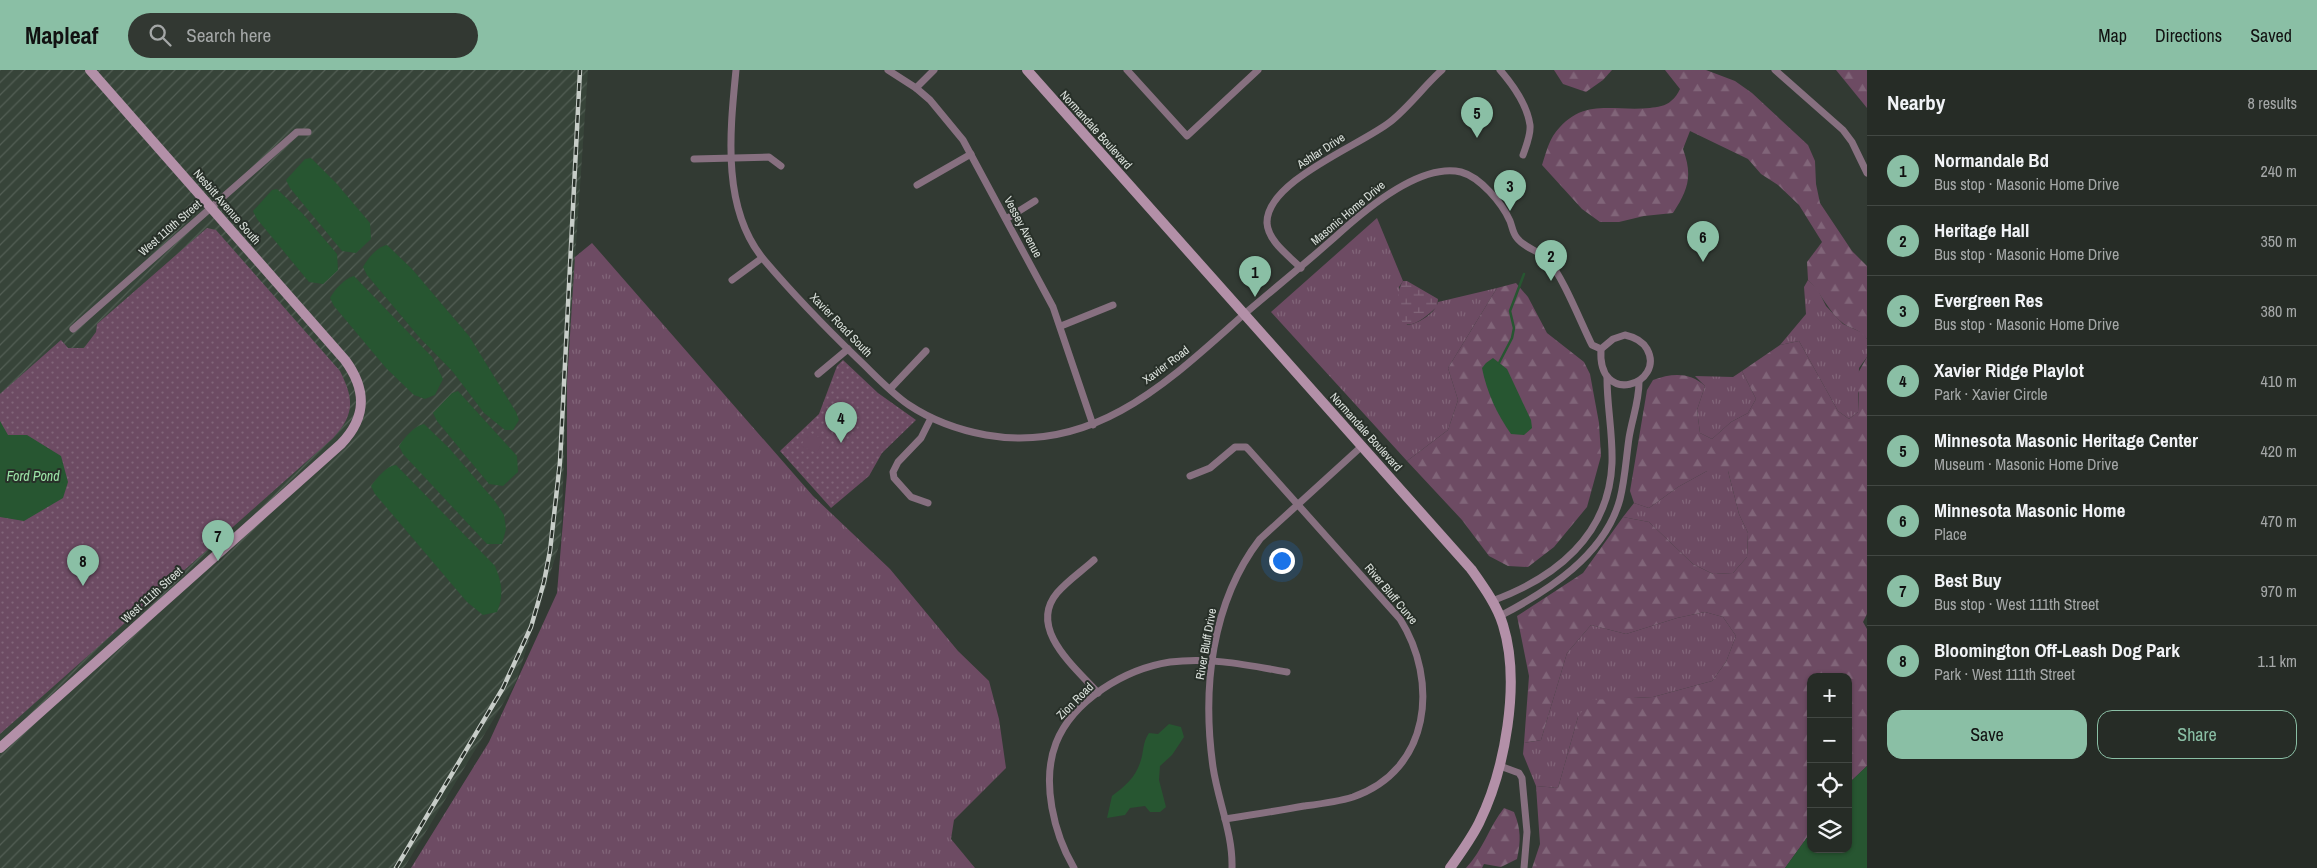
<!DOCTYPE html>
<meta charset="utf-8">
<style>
body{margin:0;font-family:"Archivo Narrow",sans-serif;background:#323832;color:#f1f3f6}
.controls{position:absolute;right:15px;bottom:15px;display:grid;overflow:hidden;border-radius:10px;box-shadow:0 1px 4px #0004}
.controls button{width:45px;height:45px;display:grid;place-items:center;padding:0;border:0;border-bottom:1px solid #424843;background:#262c26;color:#f1f3f6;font:25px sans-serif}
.you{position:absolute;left:1281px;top:490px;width:18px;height:18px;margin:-12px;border:4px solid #fff;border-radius:50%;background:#1a73e8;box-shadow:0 0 0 8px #1a73e833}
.badge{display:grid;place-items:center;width:32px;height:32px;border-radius:50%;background:#8abfa5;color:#111;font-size:16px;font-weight:700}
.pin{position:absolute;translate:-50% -41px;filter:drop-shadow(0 1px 2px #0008)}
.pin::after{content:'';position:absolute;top:26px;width:18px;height:15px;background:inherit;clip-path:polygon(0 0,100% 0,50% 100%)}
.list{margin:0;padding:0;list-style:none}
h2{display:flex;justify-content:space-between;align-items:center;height:65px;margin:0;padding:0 20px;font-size:21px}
h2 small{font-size:16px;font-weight:400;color:#a4a7a7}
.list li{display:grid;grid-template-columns:32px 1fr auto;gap:15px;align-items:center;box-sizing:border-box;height:70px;padding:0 20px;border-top:1px solid #424843}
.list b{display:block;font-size:19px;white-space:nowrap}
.list p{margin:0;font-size:16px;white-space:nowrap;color:#a4a7a7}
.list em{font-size:16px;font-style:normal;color:#a4a7a7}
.actions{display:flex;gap:10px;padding:15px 20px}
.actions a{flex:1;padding:11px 0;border:1px solid #8abfa5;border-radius:15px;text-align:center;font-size:18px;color:#8abfa5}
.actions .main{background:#8abfa5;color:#111}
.icon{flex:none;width:28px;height:28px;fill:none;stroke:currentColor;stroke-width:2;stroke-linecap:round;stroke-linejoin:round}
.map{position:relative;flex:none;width:1867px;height:798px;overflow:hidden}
header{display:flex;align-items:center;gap:30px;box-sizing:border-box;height:70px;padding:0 25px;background:#8abfa5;color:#111}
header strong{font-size:24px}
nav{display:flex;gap:28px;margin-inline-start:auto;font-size:18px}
.search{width:350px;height:45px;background:#323832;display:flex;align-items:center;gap:12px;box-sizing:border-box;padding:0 18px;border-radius:28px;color:#a4a7a7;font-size:19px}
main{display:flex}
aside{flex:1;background:#262c26}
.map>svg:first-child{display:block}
.industrial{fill:url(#industrial-furrows)}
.grass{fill:url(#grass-tufts)}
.forest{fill:url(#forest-firs)}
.wetland{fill:url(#wetland-marsh)}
.park{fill:url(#park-dots)}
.garden{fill:#6d4b63}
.water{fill:#275631}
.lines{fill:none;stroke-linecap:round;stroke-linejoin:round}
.stream{stroke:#275631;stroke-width:2.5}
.street{stroke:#877080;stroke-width:7}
.secondary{stroke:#b390a8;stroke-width:10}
.rail-casing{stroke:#c7cdc8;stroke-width:4.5}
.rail{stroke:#283029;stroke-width:2.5;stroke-dasharray:8;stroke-linecap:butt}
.labels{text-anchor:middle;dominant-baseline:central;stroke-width:4;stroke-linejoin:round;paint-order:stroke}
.street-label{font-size:12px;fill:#dbe1dc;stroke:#283029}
.water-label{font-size:14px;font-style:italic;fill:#9ce4a7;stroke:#283029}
</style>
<header>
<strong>Mapleaf</strong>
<div class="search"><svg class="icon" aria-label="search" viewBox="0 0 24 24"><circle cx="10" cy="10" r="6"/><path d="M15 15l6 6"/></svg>Search here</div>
<nav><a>Map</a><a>Directions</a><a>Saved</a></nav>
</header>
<main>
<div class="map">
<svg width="1867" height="798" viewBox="0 0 1867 798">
<defs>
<pattern id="industrial-furrows" width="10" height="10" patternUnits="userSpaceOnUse" patternTransform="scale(1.25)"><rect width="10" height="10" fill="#374439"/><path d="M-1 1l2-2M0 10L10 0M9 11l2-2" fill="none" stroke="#535f55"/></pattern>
<pattern id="grass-tufts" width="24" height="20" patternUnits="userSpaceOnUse" patternTransform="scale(1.25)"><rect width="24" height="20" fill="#6d4b63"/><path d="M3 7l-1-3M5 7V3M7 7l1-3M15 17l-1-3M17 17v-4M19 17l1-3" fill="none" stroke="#816579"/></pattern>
<pattern id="forest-firs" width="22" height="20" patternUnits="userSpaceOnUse" patternTransform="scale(1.25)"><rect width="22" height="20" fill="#6d4b63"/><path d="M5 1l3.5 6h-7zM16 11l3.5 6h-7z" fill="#816579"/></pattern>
<pattern id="wetland-marsh" width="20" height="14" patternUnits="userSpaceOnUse" patternTransform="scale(1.25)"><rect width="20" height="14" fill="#6d4b63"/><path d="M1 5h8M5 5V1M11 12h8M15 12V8" fill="none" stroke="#816579"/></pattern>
<pattern id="park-dots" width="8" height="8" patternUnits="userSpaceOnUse" patternTransform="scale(1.25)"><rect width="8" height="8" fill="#6d4b63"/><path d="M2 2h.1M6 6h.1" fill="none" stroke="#816579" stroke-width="1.8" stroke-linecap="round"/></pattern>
</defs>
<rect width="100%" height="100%" fill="#323a33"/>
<path class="industrial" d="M0,0H588L567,306L561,469L516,612L404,798H0Z"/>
<g class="grass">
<path d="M1377,148L1403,211L1399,217L1407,255C1418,254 1436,243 1438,232L1497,218L1448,298L1458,330L1448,360L1407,391L1271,242Z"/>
<path d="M592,173L813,426L890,499L958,581L989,611L999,649L1006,698L954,750L951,769L975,798H411L489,672L557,523L567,404V312L575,187Z"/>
<path d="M1808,210L1818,220L1826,236L1843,254L1863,263L1867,269V287L1859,298L1858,342L1849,349L1838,341L1799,271L1780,275L1806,244L1804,217Z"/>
<path d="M1742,301L1756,329L1748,343L1731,352L1712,369L1700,363L1697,340L1705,316L1695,306L1733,307Z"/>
<path d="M1707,401H1728L1739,444L1748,463L1747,487L1733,503L1713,504L1693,494L1649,452L1623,447L1634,433L1649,438L1678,417Z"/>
<path d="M1705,542L1723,547L1736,566L1726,592L1712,611L1653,627L1633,628L1578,647L1558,718L1536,716L1523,684L1524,673L1541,670L1567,583L1591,555L1626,564L1677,548Z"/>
</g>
<g class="forest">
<path d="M1554,0H1612L1603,10L1586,22L1563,14Z"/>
<path d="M1665,0H1706L1735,11L1752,23L1808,75L1815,91L1816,114L1820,133L1852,181L1867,196V269C1861,260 1852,259 1844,254C1828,242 1822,223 1808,210L1807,192L1822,172L1799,135L1778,115L1761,104L1748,89L1690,61L1683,79C1693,106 1688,120 1673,143L1644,146L1619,152H1600L1582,139L1542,95C1545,86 1548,74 1553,66C1581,26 1610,42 1650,38C1657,37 1666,36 1671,31C1675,28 1678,23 1680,19Z"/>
<path d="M1836,0H1867V38Z"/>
<path d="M1516,213L1528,227L1547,263L1584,292L1590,304L1599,353L1601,386L1587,437L1554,477L1528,497L1508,496L1489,486L1462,450L1407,391L1448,360L1458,330L1448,298L1497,218Z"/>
<path d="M1799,271L1838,341L1849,349L1858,342L1859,323L1853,312L1867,287V544L1863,552L1867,559V696L1848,714V607H1811V762L1785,798H1532L1540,774L1536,716L1558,718L1578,647L1590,630L1653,627L1712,611L1726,592L1736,566L1723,547L1705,542L1677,548L1626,564L1591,555L1567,583L1541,670L1524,673L1529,606L1517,546L1583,503L1623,447L1649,452L1693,494L1713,504L1733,503L1747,487L1748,463L1739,444L1728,401H1707L1678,417L1649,438L1634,433L1630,421L1647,320L1653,310C1672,303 1690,302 1705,316L1697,340L1700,363L1712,369L1731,352L1748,343L1756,329L1742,301L1780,275Z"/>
<path d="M1504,738L1514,742C1521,759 1521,771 1517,789L1501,797L1484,794L1482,798H1466C1483,780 1489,757 1504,738Z"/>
</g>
<path class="wetland" d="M1403,211H1407L1438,229L1437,237C1428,244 1417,257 1404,254C1396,245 1396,221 1403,211Z"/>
<g class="park">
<path d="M207,158L216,160L340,301C354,329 355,344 333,368L0,664V324L61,270L68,278H84L96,262L97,254Z"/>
<path d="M843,290L878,323L916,350L882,383L869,406L831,438L780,381L819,344L837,296Z"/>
</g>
<path class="garden" d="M808,362L823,369L817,383L801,376Z"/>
<g class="water">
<path d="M311,88L336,113L370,153L371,169L356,183L342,181L290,118L286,110L305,89Z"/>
<path d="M277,119L303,144L337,184L338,200L323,214L309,212L257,149L253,141L272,120Z"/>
<path d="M387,175L412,199L469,266L516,342L519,350L513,360H505L484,343L453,302L419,267L367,205L363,197C368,188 377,177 387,175Z"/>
<path d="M354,206L432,287L443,309L435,325L425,329L414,325L386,298L334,236L330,228C335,219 345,208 354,206Z"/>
<path d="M1493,288L1507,299L1531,350L1532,358L1524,365L1511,364C1497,344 1487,323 1482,298L1486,293Z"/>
<path d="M458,321L517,386L518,402L503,416L489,414L437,351L433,343L452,323Z"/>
<path d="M0,351L8,365H27L61,386L68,412L63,428L24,451L0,447Z"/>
<path d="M424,354L449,378L494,430L504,445L506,459L502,474H487L403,384L399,376C405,367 414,356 424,354Z"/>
<path d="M396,395L495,496C502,514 504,524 497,542L483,545L467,532L375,424L371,416C377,408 386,396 396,395Z"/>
<path d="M1169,654L1181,657L1184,667L1172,685L1160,696L1159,710L1166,737L1160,742H1150L1145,736L1130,738L1125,745L1107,748L1112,726C1124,717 1135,708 1140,693C1144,683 1142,673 1149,663L1158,664Z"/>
<path d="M1867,696V798H1785L1811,762V779H1848V714Z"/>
</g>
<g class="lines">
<path class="stream" d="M1499,293L1512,268L1514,258L1510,241L1524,204"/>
<g class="street">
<path d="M736,0C730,61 721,140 765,191C794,225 825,257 857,288C874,304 890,322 909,335C933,351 959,360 986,365C1094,384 1168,312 1242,246C1276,217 1311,189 1344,159C1371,135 1422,93 1461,102C1480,107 1502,133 1510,151C1512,156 1513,164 1517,168C1524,178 1540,181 1548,190C1563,207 1581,253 1592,275L1601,279"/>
<path d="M888,0L916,18L930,30L963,70L1053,237L1093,355"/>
<path d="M1127,0L1187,66L1258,0"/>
<path d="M1500,0C1513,15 1527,34 1530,55C1531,65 1526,76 1523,85"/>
<path d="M1775,0L1843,60L1852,72L1867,103"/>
<path d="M916,18L934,0"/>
<path d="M694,89L769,87L781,96"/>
<path d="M917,115L971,84"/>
<path d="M1006,149L1035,131"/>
<path d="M1301,198C1289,186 1268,171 1267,153C1266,111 1361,75 1390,52C1409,37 1424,16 1442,0"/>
<path d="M732,210L762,188"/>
<path d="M1061,256L1113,235"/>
<path d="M73,259L297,62H308"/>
<path d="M1625,265C1634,267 1642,270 1647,279C1666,314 1597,338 1601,279L1613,269Z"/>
<path d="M818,304L848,279"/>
<path d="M890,319L926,281"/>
<path d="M1190,406L1210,398L1235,377H1246L1249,380L1400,549C1439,611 1431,700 1353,727C1337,732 1320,734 1304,736C1277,741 1251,745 1225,749"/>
<path d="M928,433L911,427L894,408L893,402L898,392L921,368L931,348"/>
<path d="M1094,490C1082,501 1067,511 1057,523C1027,559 1076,598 1098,623"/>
<path d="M1492,531C1555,508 1609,466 1612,393C1613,364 1607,337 1607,308"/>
<path d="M1500,546C1548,521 1605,485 1620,429C1625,409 1626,389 1629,368C1632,349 1639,332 1639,312"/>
<path d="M1500,696L1519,703L1522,708L1527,762L1524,798"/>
<path d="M1074,798C1054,764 1041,712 1056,673C1073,630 1125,599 1170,592C1210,587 1247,595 1287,602"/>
<path d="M1232,798C1233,764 1218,731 1213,697C1202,619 1211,533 1260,469L1362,376"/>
</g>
<g class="secondary">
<path d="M1027,0L1471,499C1483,516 1497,535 1503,555C1521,613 1505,700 1479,753C1471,769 1460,784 1450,798"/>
<path d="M0,678L341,374C367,347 367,320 345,290L90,0"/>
</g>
<g class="rail-casing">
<path id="rail" d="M396,798L503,618L531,557L544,512L550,481L560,392L580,0"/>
</g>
<use href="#rail" class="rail"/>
</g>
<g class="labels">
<g class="street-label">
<text transform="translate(1096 60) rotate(48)">Normandale Boulevard</text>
<text transform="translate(1321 81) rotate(-33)">Ashlar Drive</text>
<text transform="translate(227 137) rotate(49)">Nesbitt Avenue South</text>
<text transform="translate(1348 143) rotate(-40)">Masonic Home Drive</text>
<text transform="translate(1023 157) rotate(62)">Vessey Avenue</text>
<text transform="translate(170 158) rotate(-41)">West 110th Street</text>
<text transform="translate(841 255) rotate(46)">Xavier Road South</text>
<text transform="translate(1166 295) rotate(-37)">Xavier Road</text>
<text transform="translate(1366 362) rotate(48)">Normandale Boulevard</text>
<text transform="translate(1391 524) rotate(50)">River Bluff Curve</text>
<text transform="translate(152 525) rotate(-42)">West 111th Street</text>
<text transform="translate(1206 574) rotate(-80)">River Bluff Drive</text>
<text transform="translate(1075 631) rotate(-45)">Zion Road</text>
</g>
<g class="water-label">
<text x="33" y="406">Ford Pond</text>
</g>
</g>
</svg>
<div class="controls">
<button>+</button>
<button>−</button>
<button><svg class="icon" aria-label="locate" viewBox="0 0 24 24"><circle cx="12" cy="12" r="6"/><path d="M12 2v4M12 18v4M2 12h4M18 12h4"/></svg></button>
<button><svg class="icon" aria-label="layers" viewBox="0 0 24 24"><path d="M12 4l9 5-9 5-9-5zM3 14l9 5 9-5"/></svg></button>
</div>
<div class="you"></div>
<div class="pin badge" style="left:1255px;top:227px">1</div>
<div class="pin badge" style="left:1551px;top:211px">2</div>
<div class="pin badge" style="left:1510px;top:141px">3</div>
<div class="pin badge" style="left:841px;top:373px">4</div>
<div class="pin badge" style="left:1477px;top:68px">5</div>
<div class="pin badge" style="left:1703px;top:192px">6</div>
<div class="pin badge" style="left:218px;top:491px">7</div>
<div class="pin badge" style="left:83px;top:516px">8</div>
</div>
<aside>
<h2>Nearby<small>8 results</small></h2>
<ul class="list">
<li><span class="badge">1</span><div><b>Normandale Bd</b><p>Bus stop · Masonic Home Drive</p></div><em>240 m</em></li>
<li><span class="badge">2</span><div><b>Heritage Hall</b><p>Bus stop · Masonic Home Drive</p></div><em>350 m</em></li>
<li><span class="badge">3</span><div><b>Evergreen Res</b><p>Bus stop · Masonic Home Drive</p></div><em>380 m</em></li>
<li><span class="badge">4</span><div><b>Xavier Ridge Playlot</b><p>Park · Xavier Circle</p></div><em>410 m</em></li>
<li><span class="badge">5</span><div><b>Minnesota Masonic Heritage Center</b><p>Museum · Masonic Home Drive</p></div><em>420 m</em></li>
<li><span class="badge">6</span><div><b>Minnesota Masonic Home</b><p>Place</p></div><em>470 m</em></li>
<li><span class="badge">7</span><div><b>Best Buy</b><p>Bus stop · West 111th Street</p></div><em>970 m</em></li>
<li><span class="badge">8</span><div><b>Bloomington Off-Leash Dog Park</b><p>Park · West 111th Street</p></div><em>1.1 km</em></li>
</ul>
<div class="actions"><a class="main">Save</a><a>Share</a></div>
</aside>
</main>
